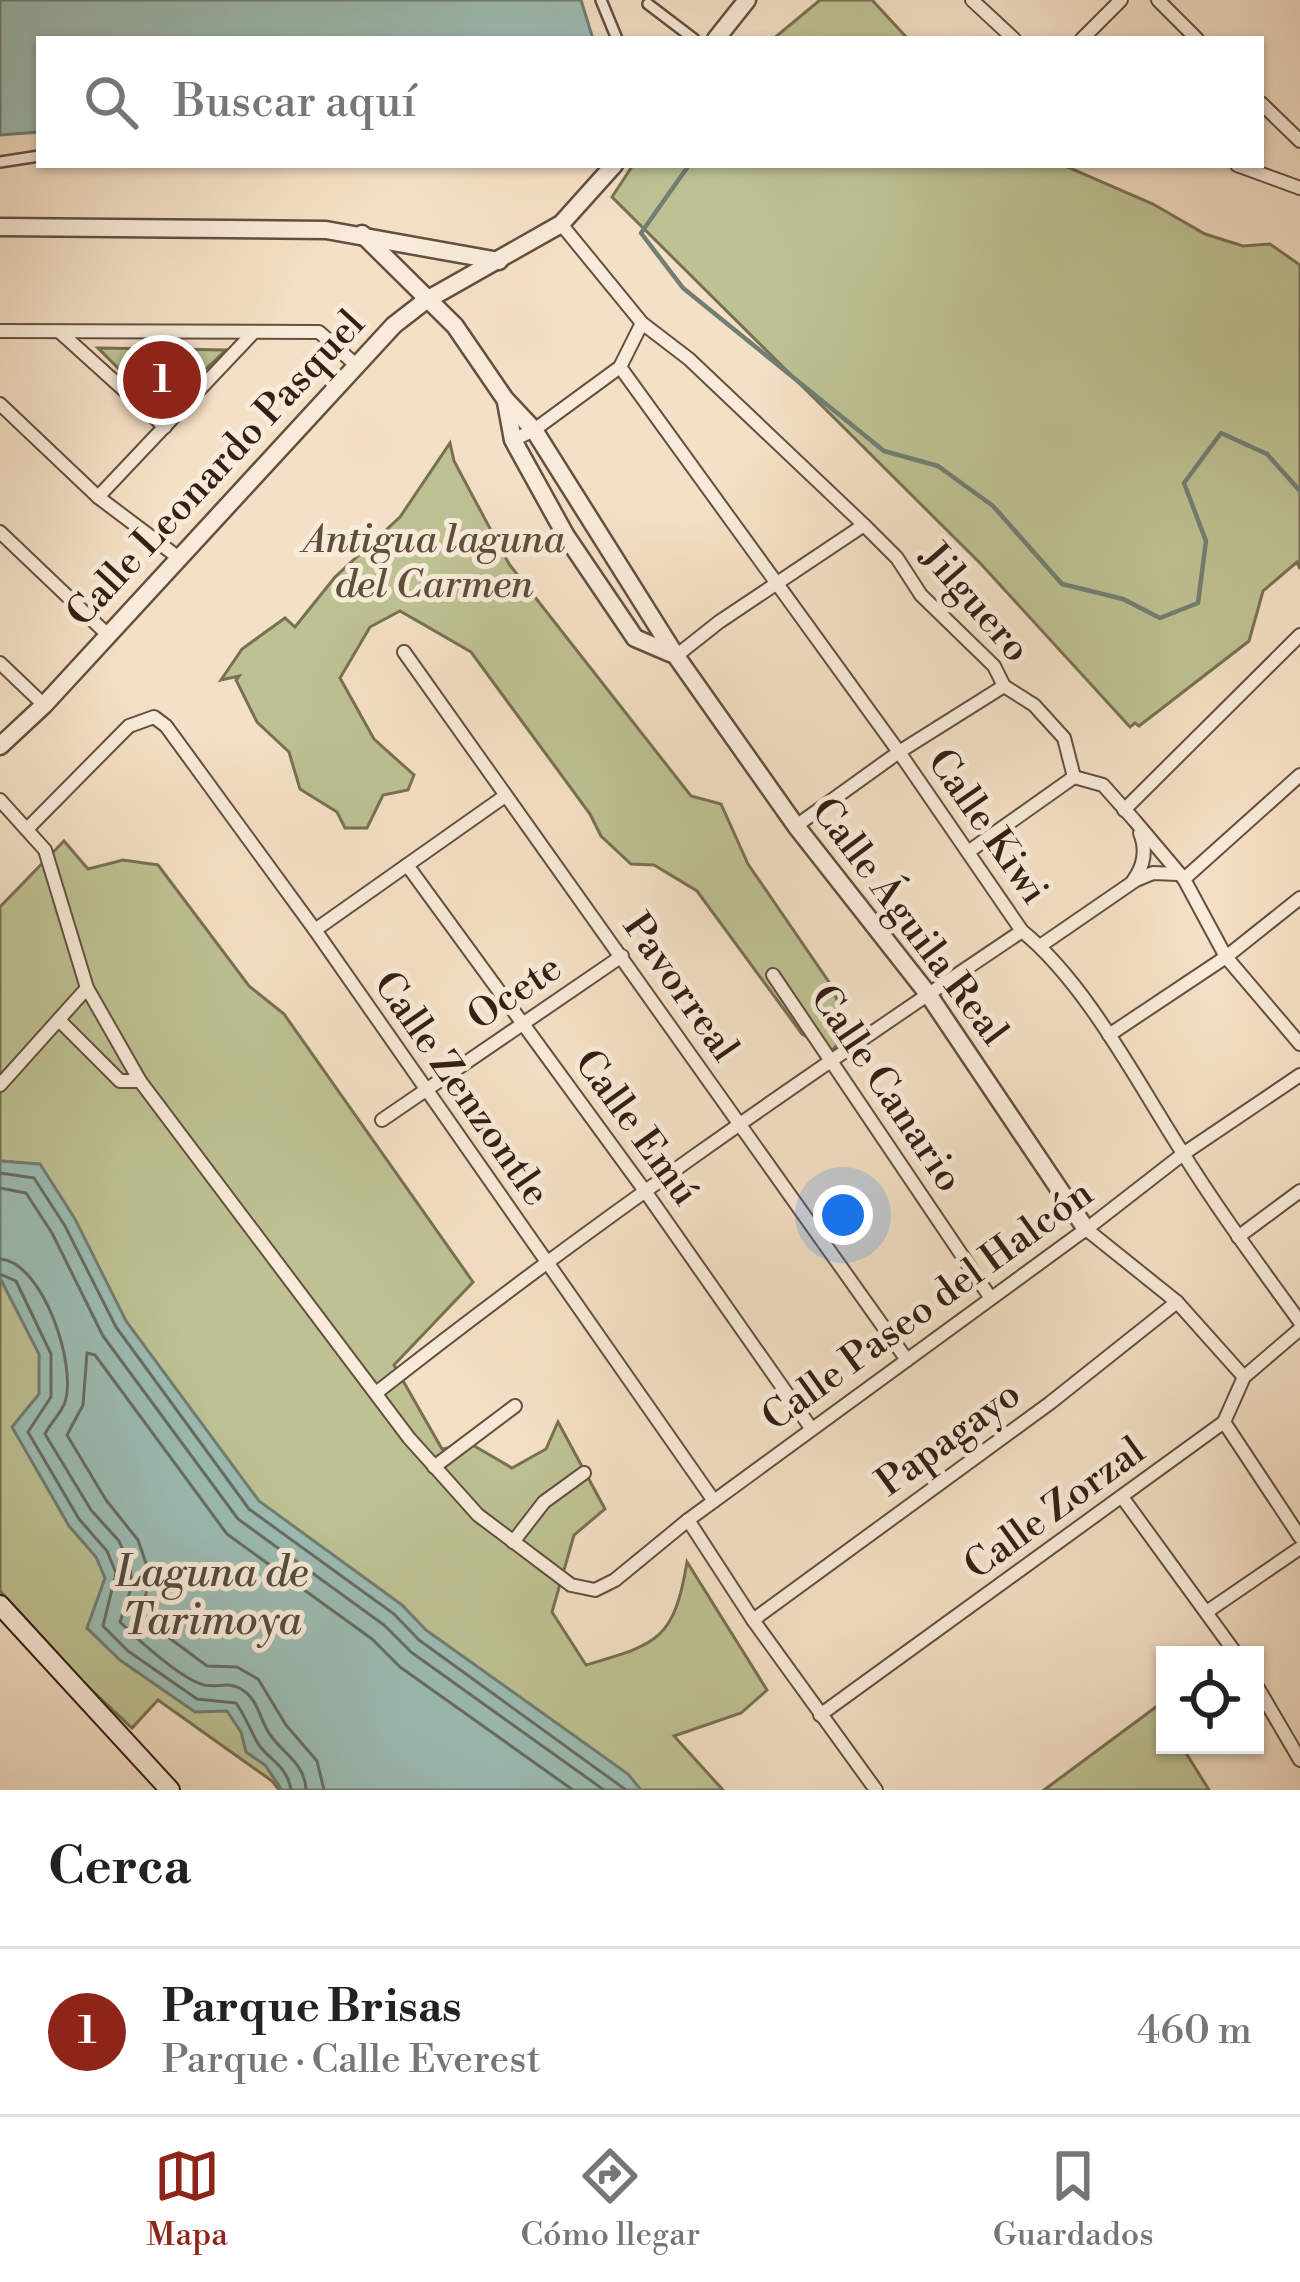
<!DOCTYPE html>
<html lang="es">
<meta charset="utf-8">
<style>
body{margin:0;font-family:"Libre Bodoni",serif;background:#f2f2f2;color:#222}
.controls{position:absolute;right:36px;bottom:36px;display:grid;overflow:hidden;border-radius:0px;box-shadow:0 3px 9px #0004}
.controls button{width:108px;height:108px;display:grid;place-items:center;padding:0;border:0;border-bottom:3px solid #e0e0e0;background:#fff;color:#222;font:60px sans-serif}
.you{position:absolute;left:843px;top:1215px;width:42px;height:42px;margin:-30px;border:9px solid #fff;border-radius:50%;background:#1a73e8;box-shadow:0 0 0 18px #1a73e833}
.badge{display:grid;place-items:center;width:78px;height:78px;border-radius:50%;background:#8f2418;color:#fff;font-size:39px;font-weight:700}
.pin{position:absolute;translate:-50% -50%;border:6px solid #fff;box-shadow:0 3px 12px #0006}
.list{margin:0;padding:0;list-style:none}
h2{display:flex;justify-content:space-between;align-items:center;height:156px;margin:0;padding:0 48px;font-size:51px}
h2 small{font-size:39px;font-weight:400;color:#767676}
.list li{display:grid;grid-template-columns:78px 1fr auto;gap:36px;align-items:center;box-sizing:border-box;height:168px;padding:0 48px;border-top:3px solid #e0e0e0}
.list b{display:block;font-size:45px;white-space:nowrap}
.list p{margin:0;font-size:39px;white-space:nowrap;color:#767676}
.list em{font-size:39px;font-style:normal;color:#767676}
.icon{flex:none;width:66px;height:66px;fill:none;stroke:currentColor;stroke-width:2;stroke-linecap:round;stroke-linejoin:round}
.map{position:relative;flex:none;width:1300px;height:1790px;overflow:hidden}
.search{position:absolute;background:#fff;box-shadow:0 3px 9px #0004;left:36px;right:36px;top:36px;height:132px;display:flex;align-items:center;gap:30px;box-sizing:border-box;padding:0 42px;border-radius:0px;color:#767676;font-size:45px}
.sheet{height:324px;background:#fff}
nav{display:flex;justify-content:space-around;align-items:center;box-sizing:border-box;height:168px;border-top:3px solid #e0e0e0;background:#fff;font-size:33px;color:#767676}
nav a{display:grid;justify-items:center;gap:6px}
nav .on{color:#8f2418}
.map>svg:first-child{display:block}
.green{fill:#bec293;stroke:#797054;stroke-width:3}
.water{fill:#9cbdb4;stroke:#727e74;stroke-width:3}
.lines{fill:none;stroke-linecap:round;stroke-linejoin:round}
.shore{stroke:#686e64;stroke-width:3}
.stream{stroke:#727e74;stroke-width:4.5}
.pedestrian-casing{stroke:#644f40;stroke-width:14}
.minor-casing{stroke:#644f40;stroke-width:16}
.tertiary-casing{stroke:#644f40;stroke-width:21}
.secondary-casing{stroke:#341f14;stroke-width:22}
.pedestrian{stroke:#f8ebd9;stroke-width:9}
.minor{stroke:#f8ebd9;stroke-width:12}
.tertiary{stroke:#f8ebd9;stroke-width:16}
.secondary{stroke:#f8ebd9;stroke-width:18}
.labels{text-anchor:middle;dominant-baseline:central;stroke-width:10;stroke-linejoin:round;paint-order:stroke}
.street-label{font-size:39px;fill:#341f14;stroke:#f8ebd9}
.park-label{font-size:39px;font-style:italic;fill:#5d503a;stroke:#f8ebd9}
.water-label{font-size:42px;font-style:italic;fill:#534e44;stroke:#f8ebd9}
</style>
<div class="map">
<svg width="1300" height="1790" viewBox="0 0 1300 1790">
<rect width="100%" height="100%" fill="#f4e0c5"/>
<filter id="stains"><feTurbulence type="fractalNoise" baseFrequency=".00167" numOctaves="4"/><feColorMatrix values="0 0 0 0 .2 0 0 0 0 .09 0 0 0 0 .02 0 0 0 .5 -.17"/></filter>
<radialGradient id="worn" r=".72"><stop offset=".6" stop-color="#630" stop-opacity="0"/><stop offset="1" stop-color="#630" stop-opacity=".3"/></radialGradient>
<g class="green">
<path d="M820,0H872L908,39H773Z"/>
<path d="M633,165H1063L1153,204L1205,234L1243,246L1270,244L1300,265V569L1297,562L1263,591L1249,641L1139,726L1135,723L1130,727L980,563L612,197Z"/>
<path d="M98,348L226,350L161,411Z"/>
<path d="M450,443L454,461L509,564L691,796L721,804L748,864L831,985L849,1030L832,1051L802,1034L697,891L654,865L631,864L601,836L590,814L471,652L400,611L370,627L340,678L374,739L414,775L408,790L383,795L367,828H345L337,812L300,789L289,752L257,722L236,680L239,676L221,680L242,649L285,618L295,627L335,577L400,517Z"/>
<path d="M64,841L88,869L123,860L158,865L249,986L284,1014L473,1282L394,1365L442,1449L471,1444L512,1468L546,1449L558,1422L605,1509L574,1535L552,1612L586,1665C657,1644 674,1641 687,1562L767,1690L741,1713L674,1736L723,1790H279L272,1781L158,1700L132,1728L84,1683L0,1591V1166L14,1162L0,1161V907Z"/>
<path d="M1156,1707L1165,1720V1745H1181L1209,1790H1044Z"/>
</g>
<g class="water">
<path d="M0,0H581L593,39H39V132L0,135Z"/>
<path d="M0,1161L40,1164L75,1219L126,1321L259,1501L402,1605L426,1630L628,1774L641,1790H282L265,1765L246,1752L241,1732L227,1711L195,1712L120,1660L87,1628L105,1578L96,1557L69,1526L12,1427L39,1394V1354L0,1278Z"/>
</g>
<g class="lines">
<g class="shore">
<path d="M0,1173L34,1178L65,1226L116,1327L249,1509L394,1614L419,1640L626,1790"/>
<path d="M0,1188L26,1193L52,1233L103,1336L238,1519L384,1625L411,1652L604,1790"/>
<path d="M0,1259C43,1262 77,1365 65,1402C61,1414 50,1423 45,1434L91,1510L119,1541L130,1567L132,1585L120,1622C137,1639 181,1679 204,1685C217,1688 229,1681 241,1689C259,1699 260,1722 271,1736C285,1755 305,1764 306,1790"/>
<path d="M0,1274L16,1281L51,1354V1397L28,1432L79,1519L107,1551L116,1573L103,1626L128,1651L197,1699L236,1703C245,1716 249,1727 256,1740C265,1759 287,1763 291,1790"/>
<path d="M324,1790L317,1761L286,1725L258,1679L237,1667L207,1666L141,1617L150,1575L138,1540L106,1500L67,1435L83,1405L87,1353L95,1355L227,1534L372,1639L400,1667L573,1790"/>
</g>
<path class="stream" d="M689,165L641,233L683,288L884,451L938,466L993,506L1062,584L1123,599L1160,618L1198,603L1206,541L1184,483L1221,433L1267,454L1300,491"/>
<g class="pedestrian-casing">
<g id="pedestrian">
<path d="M601,0L617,39"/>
<path d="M648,4L694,39"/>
<path d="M0,162L39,156"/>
</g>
</g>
<g class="minor-casing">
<g id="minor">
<path d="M972,0L1014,39"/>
<path d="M1158,0L1197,39"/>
<path d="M1082,39L1121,0"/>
<path d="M1261,103L1300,141"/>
<path d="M1237,165L1300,188"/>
<path d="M561,224L642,323L689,359L864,525L897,558L921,595L994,666L1004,686L1034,705L1064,738L1074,777L1103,785L1135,821L1184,879L1226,957L1300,1044"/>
<path d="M0,331L319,332L356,365"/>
<path d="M61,333L165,427"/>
<path d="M620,367L899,752L1022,931C1085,982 1135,1078 1179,1147C1216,1207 1258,1264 1300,1322"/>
<path d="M0,404L98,497L179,558"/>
<path d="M513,440L534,430L620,367L642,323"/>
<path d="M98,497L252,334"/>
<path d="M0,532L108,635"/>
<path d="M404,652L907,1360"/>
<path d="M676,656L719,622L864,525"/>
<path d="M0,663L44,705"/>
<path d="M0,800L45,850L87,988L140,1081L409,1438L478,1515L571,1585L595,1590L615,1580L688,1520L1093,1224L1183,1154L1300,1075"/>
<path d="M1124,810L1300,635"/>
<path d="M796,826L899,752L1004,686"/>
<path d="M28,828L129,726L154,717L166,726L315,930L714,1501"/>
<path d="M968,852L1074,777"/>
<path d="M407,865L645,1191L811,1428"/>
<path d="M1184,879L1300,775"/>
<path d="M1133,881C1144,866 1147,850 1140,833"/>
<path d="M315,930L505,796"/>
<path d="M1040,946L1136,880L1153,873L1178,874"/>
<path d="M773,975L990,1297"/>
<path d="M60,1021L120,1081H140"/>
<path d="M1109,1035L1226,957L1300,898"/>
<path d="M0,1085L87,988"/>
<path d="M382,1120L622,956"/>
<path d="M1086,1229L1177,1302L1244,1377"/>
<path d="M1238,1237L1300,1191"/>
<path d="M376,1393C584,1229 802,1079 1022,931"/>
<path d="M1224,1422L1300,1537"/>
<path d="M434,1467L515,1406"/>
<path d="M1122,1497L1237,1655"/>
<path d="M688,1520L753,1620L876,1790"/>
<path d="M513,1542L544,1502L584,1473"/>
<path d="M1208,1611L1300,1548"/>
<path d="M753,1620L1050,1403L1177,1302"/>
<path d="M1255,1683L1300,1760"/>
<path d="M820,1715L1224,1422L1244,1377L1300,1329"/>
</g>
</g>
<g class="tertiary-casing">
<g id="tertiary">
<path d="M716,39L747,0"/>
<path d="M0,227L326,230L499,261"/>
<path d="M362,234L455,326L505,399L534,430L676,656L796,826L928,994L1086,1229"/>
<path d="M506,402L513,440L566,536L635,638L670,653"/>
<path d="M0,746L44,705L394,325L425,301L561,224L614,165"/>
</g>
</g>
<g class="secondary-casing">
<path id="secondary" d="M0,1605L170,1790"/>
</g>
<use href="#pedestrian" class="pedestrian"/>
<use href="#minor" class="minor"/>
<use href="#tertiary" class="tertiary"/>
<use href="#secondary" class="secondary"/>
</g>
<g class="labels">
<g class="street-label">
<text transform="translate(216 469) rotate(-47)">Calle Leonardo Pasquel</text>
<text transform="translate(975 603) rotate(49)">Jilguero</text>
<text transform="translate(987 827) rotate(55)">Calle Kiwi</text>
<text transform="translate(909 922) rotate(53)">Calle Águila Real</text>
<text transform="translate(680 988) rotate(55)">Pavorreal</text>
<text transform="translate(515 993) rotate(-34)">Ocete</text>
<text transform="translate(461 1089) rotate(55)">Calle Zenzontle</text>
<text transform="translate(886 1089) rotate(56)">Calle Canario</text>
<text transform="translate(636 1128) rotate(54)">Calle Emú</text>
<text transform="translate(928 1306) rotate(-36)">Calle Paseo del Halcón</text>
<text transform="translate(949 1439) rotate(-36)">Papagayo</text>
<text transform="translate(1055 1509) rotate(-36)">Calle Zorzal</text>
</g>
<g class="park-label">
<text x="434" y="540">Antigua laguna<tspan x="434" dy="45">del Carmen</tspan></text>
</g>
<g class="water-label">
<text x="212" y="1573">Laguna de<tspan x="212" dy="48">Tarimoya</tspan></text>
</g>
</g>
<rect width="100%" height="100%" filter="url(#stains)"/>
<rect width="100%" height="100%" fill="url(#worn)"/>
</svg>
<div class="controls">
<button><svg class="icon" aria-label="locate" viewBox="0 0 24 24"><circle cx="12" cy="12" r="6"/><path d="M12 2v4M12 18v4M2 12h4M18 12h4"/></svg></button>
</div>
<div class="you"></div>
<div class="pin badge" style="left:162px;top:380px">1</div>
<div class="search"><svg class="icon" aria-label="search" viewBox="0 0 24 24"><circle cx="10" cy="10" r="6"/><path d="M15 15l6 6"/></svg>Buscar aquí</div>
</div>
<section class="sheet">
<h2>Cerca<small></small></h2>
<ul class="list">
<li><span class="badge">1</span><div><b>Parque Brisas</b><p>Parque · Calle Everest</p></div><em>460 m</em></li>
</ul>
</section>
<nav>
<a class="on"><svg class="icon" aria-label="map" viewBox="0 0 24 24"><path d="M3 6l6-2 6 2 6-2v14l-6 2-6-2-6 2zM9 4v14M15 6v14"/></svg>Mapa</a>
<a><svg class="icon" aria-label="directions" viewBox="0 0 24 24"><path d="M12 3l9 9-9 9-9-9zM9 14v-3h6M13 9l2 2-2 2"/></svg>Cómo llegar</a>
<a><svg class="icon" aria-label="saved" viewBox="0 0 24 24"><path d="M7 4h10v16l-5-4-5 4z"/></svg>Guardados</a>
</nav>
